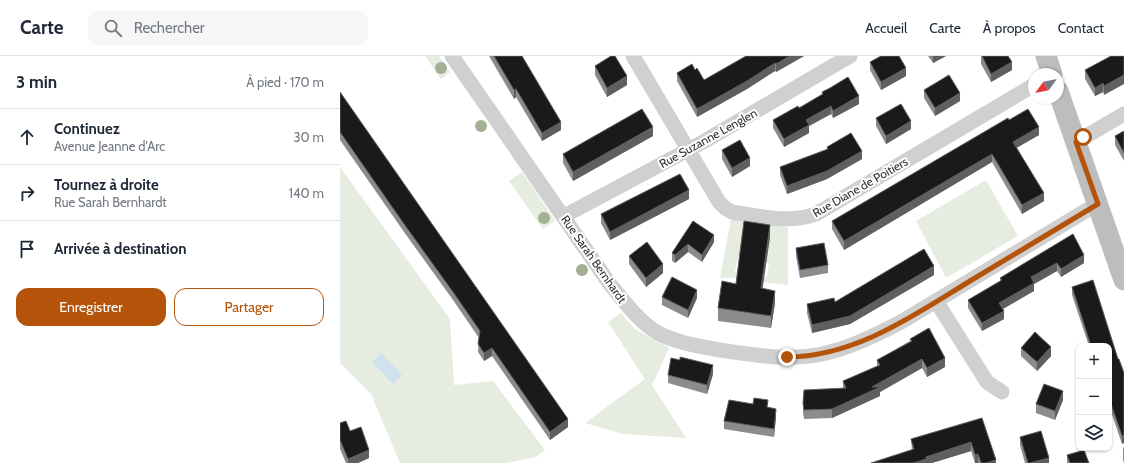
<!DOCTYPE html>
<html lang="fr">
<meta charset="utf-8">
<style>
body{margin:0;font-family:Cabin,sans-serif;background:#f6f6f7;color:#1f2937}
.controls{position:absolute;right:12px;bottom:12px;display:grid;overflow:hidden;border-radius:8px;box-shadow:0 1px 3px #0004}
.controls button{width:36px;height:36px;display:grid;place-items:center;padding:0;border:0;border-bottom:1px solid #e0e1e3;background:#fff;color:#1f2937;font:20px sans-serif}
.compass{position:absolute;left:688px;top:12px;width:36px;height:36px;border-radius:50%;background:#fff;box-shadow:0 1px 3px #0004;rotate:237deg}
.stop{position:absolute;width:12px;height:12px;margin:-9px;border:3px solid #b45309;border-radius:50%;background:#fff}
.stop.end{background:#b45309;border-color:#fff;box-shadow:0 1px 4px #0008}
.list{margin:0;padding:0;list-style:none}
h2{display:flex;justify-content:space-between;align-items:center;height:52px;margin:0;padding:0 16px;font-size:17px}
h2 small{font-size:13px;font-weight:400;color:#747a83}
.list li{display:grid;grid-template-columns:26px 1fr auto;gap:12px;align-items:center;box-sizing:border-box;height:56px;padding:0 16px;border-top:1px solid #e0e1e3}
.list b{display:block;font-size:15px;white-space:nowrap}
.list p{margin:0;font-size:13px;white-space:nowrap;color:#747a83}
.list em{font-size:13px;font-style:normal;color:#747a83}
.actions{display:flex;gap:8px;padding:12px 16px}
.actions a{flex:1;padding:9px 0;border:1px solid #b45309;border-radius:12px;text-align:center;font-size:14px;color:#b45309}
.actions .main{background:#b45309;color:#fff}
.icon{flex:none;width:22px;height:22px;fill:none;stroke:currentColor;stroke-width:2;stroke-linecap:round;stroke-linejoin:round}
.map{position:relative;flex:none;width:784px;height:407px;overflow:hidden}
header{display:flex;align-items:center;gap:24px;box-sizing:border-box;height:56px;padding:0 20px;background:#fff;border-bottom:1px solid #e0e1e3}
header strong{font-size:19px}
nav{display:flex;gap:22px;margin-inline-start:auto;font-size:14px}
.search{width:280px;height:36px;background:#f6f6f7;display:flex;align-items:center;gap:10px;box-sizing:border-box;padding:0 14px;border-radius:12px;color:#747a83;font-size:15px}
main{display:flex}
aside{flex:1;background:#fff}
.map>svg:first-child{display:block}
.green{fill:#e6ecdf}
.water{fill:#cfe2ee}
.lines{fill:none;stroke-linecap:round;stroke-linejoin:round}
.street{stroke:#d0d0d0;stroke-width:15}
.secondary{stroke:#bdbdbd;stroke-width:21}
.tree{fill:#a2b095}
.wall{fill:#8c8c8c}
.shaded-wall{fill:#5f5f5f}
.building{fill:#1a1a1a;stroke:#5f5f5f}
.route{stroke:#b45309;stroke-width:5}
.labels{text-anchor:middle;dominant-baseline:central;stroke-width:4;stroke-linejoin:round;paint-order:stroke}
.street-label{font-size:12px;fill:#333;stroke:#fff}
</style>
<header>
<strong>Carte</strong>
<div class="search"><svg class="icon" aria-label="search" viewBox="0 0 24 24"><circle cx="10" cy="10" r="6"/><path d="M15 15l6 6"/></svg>Rechercher</div>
<nav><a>Accueil</a><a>Carte</a><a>À propos</a><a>Contact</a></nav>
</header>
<main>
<aside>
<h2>3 min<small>À pied · 170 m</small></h2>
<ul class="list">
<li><svg class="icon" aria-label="ahead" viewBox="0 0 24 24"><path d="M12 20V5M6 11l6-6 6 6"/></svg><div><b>Continuez</b><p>Avenue Jeanne d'Arc</p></div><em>30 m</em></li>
<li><svg class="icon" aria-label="right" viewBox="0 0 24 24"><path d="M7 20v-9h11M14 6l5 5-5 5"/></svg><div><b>Tournez à droite</b><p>Rue Sarah Bernhardt</p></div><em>140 m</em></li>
<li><svg class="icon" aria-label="arrive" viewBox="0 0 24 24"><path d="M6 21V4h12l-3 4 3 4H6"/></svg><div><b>Arrivée à destination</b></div></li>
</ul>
<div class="actions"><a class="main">Enregistrer</a><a>Partager</a></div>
</aside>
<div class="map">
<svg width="784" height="407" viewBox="0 0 784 407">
<rect width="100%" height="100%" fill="#fff"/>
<g class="green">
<path d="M85,0H99L110,16L101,23Z"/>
<path d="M0,111L110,263L114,329L153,325L205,394L196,401L167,407H60L31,338L0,307Z"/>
<path d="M182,116L215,165L203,173L169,125Z"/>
<path d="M646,124L678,180L606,222L576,165Z"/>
<path d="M391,163L448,171V229L423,226L424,221H427L429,207L398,201L395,216L399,218L398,222H380Z"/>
<path d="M281,257L295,273L329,292L312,329L346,382L283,378L245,367L305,323L268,266Z"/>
</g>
<path class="water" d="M41,297L62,319L53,328L32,306Z"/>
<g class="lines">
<g class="street">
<path d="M112,0L269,227C284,245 298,265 318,277C337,287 359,290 380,294C413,299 449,305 482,298C510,292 536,279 561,266L757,148"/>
<path d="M293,0L379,146L385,152L392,156C419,160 449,168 476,158L694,29"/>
<path d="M736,86L784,58"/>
<path d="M224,160L363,86L510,0"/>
<path d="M596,245L647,326L662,336"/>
</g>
<g class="secondary">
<path d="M706,0L712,18"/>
<path d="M718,35L784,224"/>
</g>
</g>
<g class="tree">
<circle cx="101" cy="12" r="6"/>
<circle cx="141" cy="70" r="6"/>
<circle cx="204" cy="162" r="6"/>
<circle cx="242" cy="214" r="6"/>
</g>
<g class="wall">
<path d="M149,0H182L221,74L202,85L176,41L174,43Z"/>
<path d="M464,0L436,16L435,15L407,33L357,61L337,25V17L355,14L364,24Z"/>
<path d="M588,0H606L593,7Z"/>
<path d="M641,0L672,14L651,26L641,8Z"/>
<path d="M771,0L764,39L763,36L755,40L745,23V14Z"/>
<path d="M530,6L566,20L541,34L530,14Z"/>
<path d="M255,10L287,29L267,41L255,19Z"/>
<path d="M584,34L620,45L595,60L584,42Z"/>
<path d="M0,36L228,371L210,384L152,300L144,305L138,296L139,282L113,244L64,176L0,84Z"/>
<path d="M482,36L519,48L493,62L491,58L469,70V77L444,91L433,72V64L459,52L482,38Z"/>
<path d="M536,62L571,73L546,88L536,70Z"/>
<path d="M669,64L699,79L676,92L704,145L682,158L652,106L504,194L492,173V165Z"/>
<path d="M784,75V105L775,89V80Z"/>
<path d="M313,80L233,125L223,107V98Z"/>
<path d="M487,91L522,103L487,123L447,138L440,119V111L487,94Z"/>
<path d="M382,94L410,110L392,121L382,103Z"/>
<path d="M349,143L270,184L261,167V158Z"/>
<path d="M353,165L374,186L362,206L348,196L335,207L332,205V197Z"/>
<path d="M733,178L744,207L721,221L717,215L694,228V235L663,253L664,263L642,275L628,252V244L660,225V222Z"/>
<path d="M430,181L422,232L435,247L431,272L378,265V252Z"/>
<path d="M456,192L488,209V217L460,222L456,200Z"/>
<path d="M289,200L323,217L306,231L289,208Z"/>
<path d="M594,219L510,268L472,277L467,257V248L495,246Z"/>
<path d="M732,231L778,303L784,317L782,388L769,350V290H749L732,239Z"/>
<path d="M322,241L357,242L348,262L322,249Z"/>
<path d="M570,283L605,311L587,321L582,312L540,336V340L492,362L464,363L463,356V347L503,332V325L537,310V304L570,285Z"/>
<path d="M681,292L711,300L697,315L681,300Z"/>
<path d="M340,304L373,318L367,338L328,327V319Z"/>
<path d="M723,344L715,364L696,357V348Z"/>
<path d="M428,351L436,361L434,381L384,373V365Z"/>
<path d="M642,362L656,407H635L631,395L592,407H531L572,394L571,383Z"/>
<path d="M0,367L10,375L29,402L18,407H6L0,393Z"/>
<path d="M680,381L709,407H685L680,389Z"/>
<path d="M784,391V407L783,404V392Z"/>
<path d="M727,399L749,407H727Z"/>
</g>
<g class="shaded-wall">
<path d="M450,0H464L436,16V8Z"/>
<path d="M593,0H606L593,7Z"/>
<path d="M672,6V14L651,26V18Z"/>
<path d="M435,7V15L407,33L357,61V53Z"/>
<path d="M566,12V20L541,34V26Z"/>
<path d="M784,19V28L764,39V30Z"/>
<path d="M287,20V29L267,41V32Z"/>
<path d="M763,27V36L755,40V32Z"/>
<path d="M176,33V41L174,43V34Z"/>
<path d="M620,37V45L595,60V52Z"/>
<path d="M519,40V48L493,62V55Z"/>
<path d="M491,50V58L469,70V77L444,91V83L466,64Z"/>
<path d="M571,65V73L546,88V80Z"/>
<path d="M221,66V74L202,85V77Z"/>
<path d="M313,71V80L233,125V116Z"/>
<path d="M699,71V79L673,94V86Z"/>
<path d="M522,95V103L487,123L447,138V130Z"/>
<path d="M652,98V106L504,194V185Z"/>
<path d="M410,102V110L392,121V112Z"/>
<path d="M349,134V143L270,184V176Z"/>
<path d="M704,137V145L682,158V149Z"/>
<path d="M430,169V181L421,244V232Z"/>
<path d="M374,179V186L362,206V199Z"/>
<path d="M348,188V196L335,207V199Z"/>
<path d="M744,199V207L721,221V213Z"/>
<path d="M717,207V215L694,228V235L659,255V247L691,221Z"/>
<path d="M323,208V217L306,231V222Z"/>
<path d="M594,210V219L510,268L472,277V269Z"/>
<path d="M357,234V242L348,262V254Z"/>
<path d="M435,235V247L431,272V260Z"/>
<path d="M664,255V263L642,275V267Z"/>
<path d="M711,291V300L697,315V306Z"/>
<path d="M152,292V300L144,305V297Z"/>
<path d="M605,302V311L587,321V312Z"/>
<path d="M582,303V312L540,336V340L492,362V353L532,331Z"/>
<path d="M373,309V318L367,338V329Z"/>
<path d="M723,335V344L715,364V355Z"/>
<path d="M436,353V361L434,381V373Z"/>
<path d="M228,363V371L210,384V376Z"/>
<path d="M784,379V387L782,388V380Z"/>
<path d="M631,386V395L592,407H573L586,401Z"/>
<path d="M29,394V402L18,407H8V403Z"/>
<path d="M638,398V407H635V399Z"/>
<path d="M709,402V407H690Z"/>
<path d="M656,404V407H646Z"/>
</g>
<g class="building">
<path d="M154,0H182L221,66L202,77L176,33L174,34Z"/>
<path d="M271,0H275L287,20L267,32L255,10Z"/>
<path d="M406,0H450L436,8L435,7L407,25L357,53L337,17L352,8L355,14L357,12L364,24Z"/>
<path d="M541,0H559L566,12L541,26L530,6Z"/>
<path d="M642,0H668L672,6L651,18Z"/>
<path d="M771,0H784V19L764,30L763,27L755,32L745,14Z"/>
<path d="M609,19L620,37L595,52L584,34Z"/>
<path d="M508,21L519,40L493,55L491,50L466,64L469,69L444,83L433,64L458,50L459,52L483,38L482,36L490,32Z"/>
<path d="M0,36L228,363L210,376L152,292L144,297L138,288L140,275L113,236L64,168L0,76Z"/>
<path d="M561,48L571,65L546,80L536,62Z"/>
<path d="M302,53L313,71L233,116L223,98Z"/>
<path d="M688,53L699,71L673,86L704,137L682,149L652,98L504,185L492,165L668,62L669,64Z"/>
<path d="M784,75V97L775,80Z"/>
<path d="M511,77L522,95L487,115L447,130L440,111L488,93L487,91Z"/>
<path d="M400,84L410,102L392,112L382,94Z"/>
<path d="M340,118L349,134L270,176L261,158Z"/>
<path d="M353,165L374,179L362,199L348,188L335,199L332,197Z"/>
<path d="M404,165L430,169L421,232L435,235L431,260L378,252L382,225L396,228Z"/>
<path d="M733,178L744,199L721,213L717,207L691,221L694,227L659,247L664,255L642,267L628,244L662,224L660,222Z"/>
<path d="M307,186L323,208L306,222L289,200Z"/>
<path d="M484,187L488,209L460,214L456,192Z"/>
<path d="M584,193L594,210L510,260L472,269L467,248L494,242L495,246Z"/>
<path d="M332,221L357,234L348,254L322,241Z"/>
<path d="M753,224L778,303H779L784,317V379L782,380L769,342V290H751L732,231Z"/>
<path d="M589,272L605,302L587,312L582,303L532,331H540L492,353L464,354L463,347L464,334L506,332L503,325L540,309L537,304L572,285L570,283Z"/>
<path d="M695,276L711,291L697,306L681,292Z"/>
<path d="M340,301L373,309L367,329L328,319L331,302L340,304Z"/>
<path d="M704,328L723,335L715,355L696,348Z"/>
<path d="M414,342L428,344L427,351L436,353L434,373L384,365L389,344L413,348Z"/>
<path d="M642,362L656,404L646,407H641L638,398L635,399L631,386L586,401V403L573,407H531L574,393L571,383Z"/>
<path d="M6,365L10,375L21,371L29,394L8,403L0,384V367Z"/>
<path d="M701,375L709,402L690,407H688L680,381Z"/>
<path d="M744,394L749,407H730L727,399Z"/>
</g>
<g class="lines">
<path class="route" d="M447,301C517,301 577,257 635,222C676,197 717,173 758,148L736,86L743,81"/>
</g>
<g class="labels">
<g class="street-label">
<text transform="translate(368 82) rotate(-29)">Rue Suzanne Lenglen</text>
<text transform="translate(520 131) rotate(-30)">Rue Diane de Poitiers</text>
<text transform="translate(254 203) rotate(55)">Rue Sarah Bernhardt</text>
</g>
</g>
</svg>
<div class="controls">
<button>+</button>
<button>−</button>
<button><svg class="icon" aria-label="layers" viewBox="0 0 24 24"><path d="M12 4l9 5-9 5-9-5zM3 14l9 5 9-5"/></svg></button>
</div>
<svg class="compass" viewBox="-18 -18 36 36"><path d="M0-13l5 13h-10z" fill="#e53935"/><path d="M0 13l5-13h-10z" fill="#747a83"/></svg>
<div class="stop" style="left:743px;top:81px"></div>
<div class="stop end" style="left:447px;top:301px"></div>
</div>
</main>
